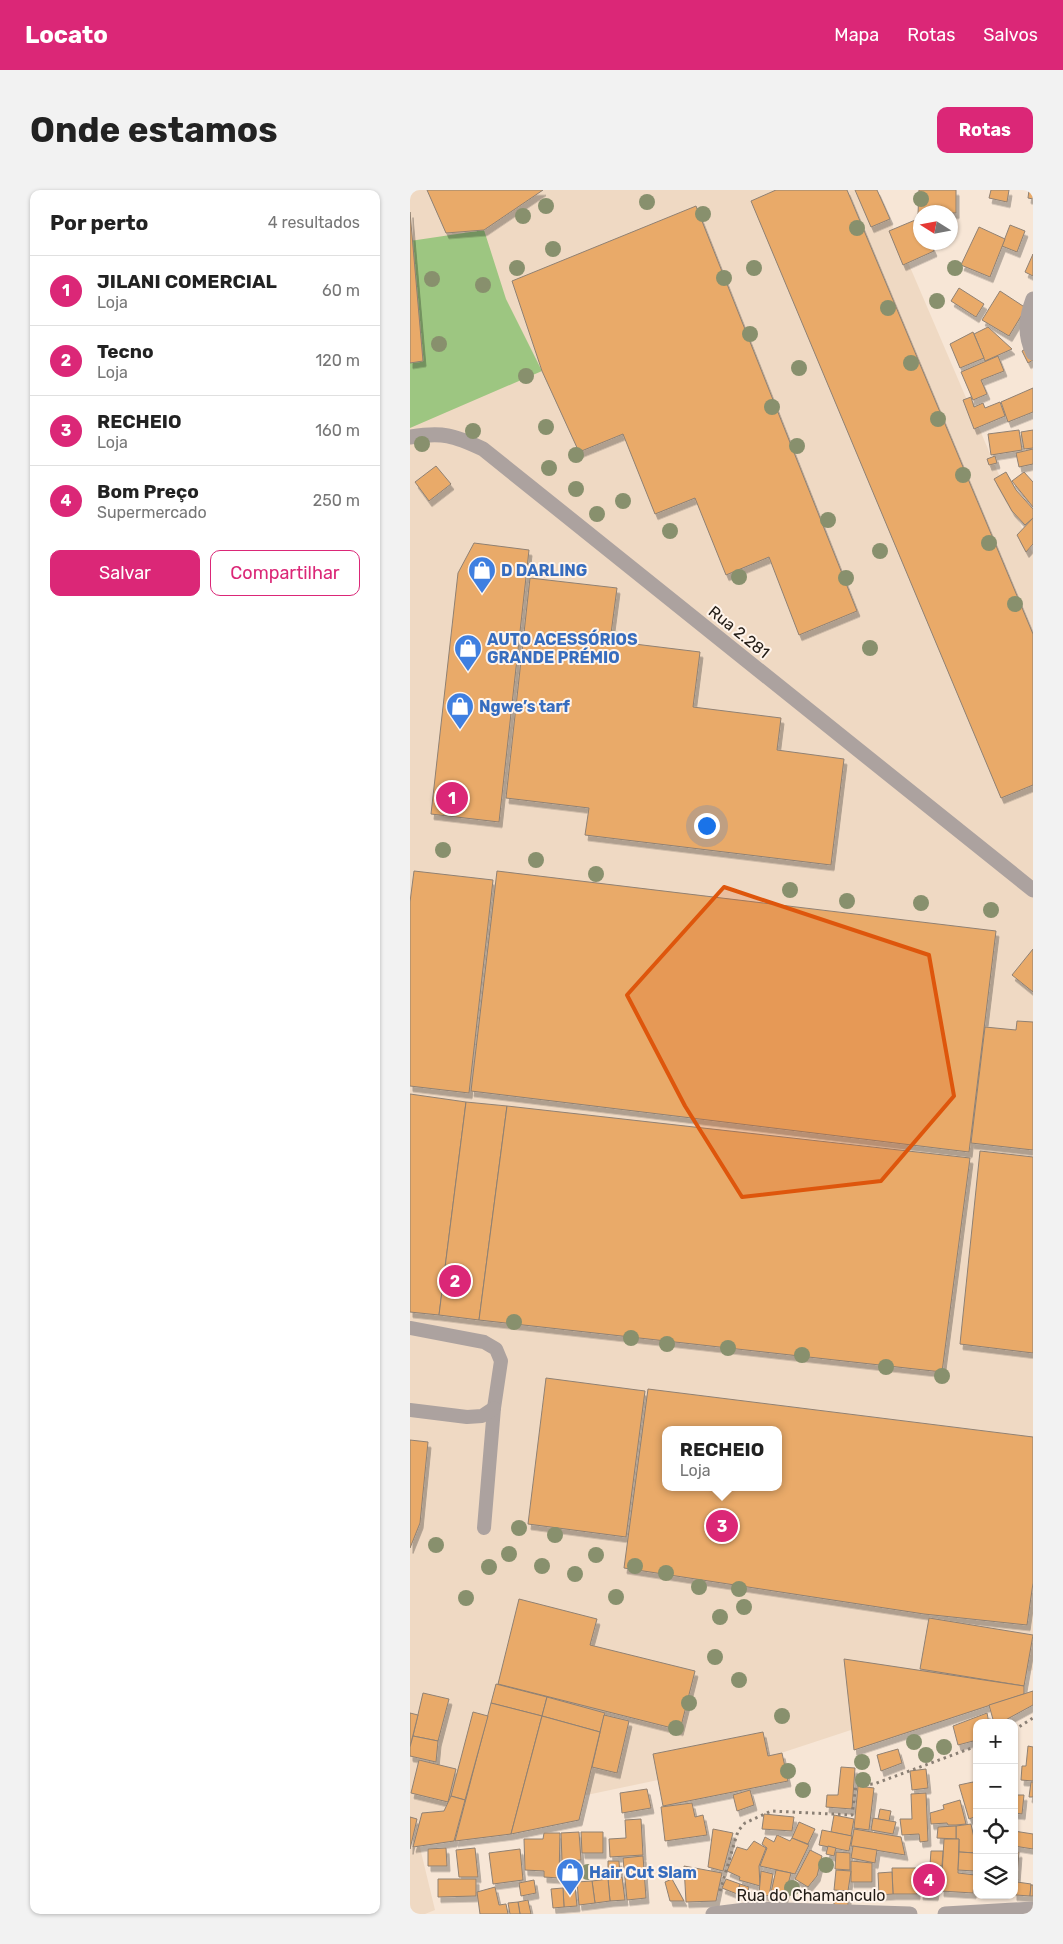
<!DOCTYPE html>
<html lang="pt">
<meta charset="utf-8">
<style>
body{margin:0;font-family:Rubik,sans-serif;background:#f2f2f2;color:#222}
.controls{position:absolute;right:15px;bottom:15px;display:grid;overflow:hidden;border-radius:10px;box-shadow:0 1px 4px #0004}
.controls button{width:45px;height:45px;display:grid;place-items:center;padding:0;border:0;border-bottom:1px solid #e0e0e0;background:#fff;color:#222;font:25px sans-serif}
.compass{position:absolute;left:503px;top:15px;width:45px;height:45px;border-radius:50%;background:#fff;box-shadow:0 1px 4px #0004;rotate:281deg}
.you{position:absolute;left:296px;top:635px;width:18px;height:18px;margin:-12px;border:4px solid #fff;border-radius:50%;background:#1a73e8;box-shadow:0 0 0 8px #1a73e833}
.badge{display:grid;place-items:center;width:32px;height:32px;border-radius:50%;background:#db2777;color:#fff;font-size:16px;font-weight:700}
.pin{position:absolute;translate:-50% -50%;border:2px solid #fff;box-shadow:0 1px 5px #0006}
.popup{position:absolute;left:252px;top:1236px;width:120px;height:65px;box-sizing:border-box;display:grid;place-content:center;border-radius:10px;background:#fff;filter:drop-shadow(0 1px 4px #0005);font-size:16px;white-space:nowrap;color:#767676}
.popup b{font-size:19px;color:#222}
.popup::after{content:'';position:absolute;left:50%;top:100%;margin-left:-10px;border:10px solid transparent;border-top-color:#fff}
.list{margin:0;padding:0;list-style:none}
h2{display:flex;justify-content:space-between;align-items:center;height:65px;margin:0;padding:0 20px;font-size:21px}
h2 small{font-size:16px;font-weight:400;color:#767676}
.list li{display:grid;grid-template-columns:32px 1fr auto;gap:15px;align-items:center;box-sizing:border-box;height:70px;padding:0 20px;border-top:1px solid #e0e0e0}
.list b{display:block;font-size:19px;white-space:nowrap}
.list p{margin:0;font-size:16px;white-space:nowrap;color:#767676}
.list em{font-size:16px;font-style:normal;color:#767676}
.actions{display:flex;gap:10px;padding:15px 20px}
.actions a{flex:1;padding:11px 0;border:1px solid #db2777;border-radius:10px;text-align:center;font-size:18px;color:#db2777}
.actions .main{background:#db2777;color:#fff}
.icon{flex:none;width:28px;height:28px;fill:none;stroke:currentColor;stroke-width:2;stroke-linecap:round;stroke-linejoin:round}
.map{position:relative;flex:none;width:623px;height:1724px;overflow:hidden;border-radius:10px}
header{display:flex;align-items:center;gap:30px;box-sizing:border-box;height:70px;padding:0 25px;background:#db2777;color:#fff}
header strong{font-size:24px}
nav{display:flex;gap:28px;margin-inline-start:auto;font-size:18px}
.intro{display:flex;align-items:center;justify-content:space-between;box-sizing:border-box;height:120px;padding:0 30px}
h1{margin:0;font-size:35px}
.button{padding:12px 22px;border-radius:10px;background:#db2777;color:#fff;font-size:18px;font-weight:700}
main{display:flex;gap:30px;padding:0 30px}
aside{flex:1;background:#fff;border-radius:10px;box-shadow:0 1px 4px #0004}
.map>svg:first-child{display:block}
.built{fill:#efd9c3;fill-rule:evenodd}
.green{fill:#9dc681}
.building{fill:#e9aa69;stroke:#908173;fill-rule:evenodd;filter:url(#shadow)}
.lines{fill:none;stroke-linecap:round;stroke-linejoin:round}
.path{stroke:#8a7f74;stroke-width:3;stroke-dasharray:2.5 4;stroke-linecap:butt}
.lane{stroke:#aca29f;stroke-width:14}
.street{stroke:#aca29f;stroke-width:15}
.tree{fill:#88906d}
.marked{fill:#de560c;fill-opacity:0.2;stroke:#de560c;stroke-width:4;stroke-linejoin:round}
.labels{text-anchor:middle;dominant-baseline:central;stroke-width:4;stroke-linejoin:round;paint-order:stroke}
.shop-label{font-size:16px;font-weight:bold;fill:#366cbe;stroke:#fff4eb;text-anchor:start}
.street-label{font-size:16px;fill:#221c16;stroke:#fff4eb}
</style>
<header>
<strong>Locato</strong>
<nav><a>Mapa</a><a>Rotas</a><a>Salvos</a></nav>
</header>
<div class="intro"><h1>Onde estamos</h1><a class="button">Rotas</a></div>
<main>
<aside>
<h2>Por perto<small>4 resultados</small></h2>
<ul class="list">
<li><span class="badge">1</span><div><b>JILANI COMERCIAL</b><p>Loja</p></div><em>60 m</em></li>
<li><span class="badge">2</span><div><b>Tecno</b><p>Loja</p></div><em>120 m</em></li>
<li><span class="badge">3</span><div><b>RECHEIO</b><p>Loja</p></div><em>160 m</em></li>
<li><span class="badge">4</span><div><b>Bom Preço</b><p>Supermercado</p></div><em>250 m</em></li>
</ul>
<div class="actions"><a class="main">Salvar</a><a>Compartilhar</a></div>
</aside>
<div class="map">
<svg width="623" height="1724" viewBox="0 0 623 1724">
<defs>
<filter id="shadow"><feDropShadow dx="3" dy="5.5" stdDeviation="0" flood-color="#0004"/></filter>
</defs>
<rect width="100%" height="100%" fill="#f7e6d6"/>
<path class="built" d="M0,0H467L623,364V1480L362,1566L6,1641L25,1720L15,1724H0ZM256,1240H368V1297H256Z"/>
<path class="green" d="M74,40L96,109L132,181L0,238V51Z"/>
<g class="building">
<path d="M17,0H133L74,40L36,43Z"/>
<path d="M366,0H437L623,444V595L591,608L341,11Z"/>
<path d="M445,0H467L480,29L461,37Z"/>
<path d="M509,0H546V23L510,22L508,24Z"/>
<path d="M581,0H599L597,12L579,8Z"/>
<path d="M619,0H623V9L618,8Z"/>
<path d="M286,16L447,421L389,445L359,367L316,385L285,308L245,324L213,244L169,262L132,181L102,91Z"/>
<path d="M0,22L13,171L0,173Z"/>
<path d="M510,28V52H520L524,61L493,75L479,41Z"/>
<path d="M600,35L615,41L607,62L592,56Z"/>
<path d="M569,37L595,49L580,87L551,75Z"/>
<path d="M623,64V86L615,82Z"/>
<path d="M549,98L574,114L566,127L541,111Z"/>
<path d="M590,101L616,118L599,146L572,130Z"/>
<path d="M578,137L602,159L575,171L564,144Z"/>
<path d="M563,142L574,168L550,178L540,154Z"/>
<path d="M623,154V170L618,173L612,161Z"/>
<path d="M588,166L594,181L571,190L577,204L563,210L551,182Z"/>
<path d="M623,198V222L598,232L591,212Z"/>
<path d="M561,207L564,217L573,213L575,218L590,212L595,226L564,239L553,210Z"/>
<path d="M609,240L612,260L581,265L578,244Z"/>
<path d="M623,240V258L614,259L611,242Z"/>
<path d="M623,259V274L609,277L606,263Z"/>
<path d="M585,266L587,273L579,275L577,269Z"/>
<path d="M26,276L41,294L19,311L5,292Z"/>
<path d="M596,282L606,300L623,319V328L615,335L602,321L584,289Z"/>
<path d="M614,282L623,292V317L602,291Z"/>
<path d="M623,328V354L616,362L607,345Z"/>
<path d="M64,353L119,360L89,632L21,624L48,383Z"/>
<path d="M120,388L207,398L200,451L290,462L283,517L371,528L367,560L434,569L421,675L175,645L179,618L96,608Z"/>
<path d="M4,681L83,690L59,903L0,896V712Z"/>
<path d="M87,681L586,741L559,962L61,901Z"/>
<path d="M623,759V802L602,785Z"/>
<path d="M607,831L623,832V960L561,953L575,837L606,840Z"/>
<path d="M0,904L56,912L29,1125L0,1122Z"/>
<path d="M56,912L97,916L69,1130L29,1125Z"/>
<path d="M97,916L560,968L532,1182L69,1130Z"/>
<path d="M570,961L623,967V1163L550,1154Z"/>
<path d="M136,1188L235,1201L216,1347L118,1334Z"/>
<path d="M238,1199L623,1247V1393L617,1435L514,1424L214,1378ZM256,1240H368V1297H256Z"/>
<path d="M0,1250L18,1252L10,1333L0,1358Z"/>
<path d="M109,1409L187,1429L180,1455L285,1481L270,1540L88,1494Z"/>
<path d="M519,1428L623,1445L614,1496L510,1479Z"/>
<path d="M434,1469L614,1496V1504L444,1560Z"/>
<path d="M86,1494L137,1507L132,1526L81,1513Z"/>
<path d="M623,1501V1515L590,1533H584L579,1515Z"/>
<path d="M13,1503L39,1509L28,1551L3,1546Z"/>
<path d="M137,1507L195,1523L190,1542L132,1526Z"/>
<path d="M81,1513L132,1526L101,1644L45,1651Z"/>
<path d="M63,1522L78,1526L55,1610L41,1606Z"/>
<path d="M0,1523L8,1525L0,1557Z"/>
<path d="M577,1523L579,1533H567V1550L548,1555L543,1536Z"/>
<path d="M194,1525L219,1531L207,1583L182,1577Z"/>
<path d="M132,1526L190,1542L169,1630L101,1644Z"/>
<path d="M353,1542L358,1566L372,1563L378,1591L253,1616L243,1564Z"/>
<path d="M3,1546L28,1551L26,1572L0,1566V1557Z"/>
<path d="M618,1556L623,1557V1591L611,1590L612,1576H616Z"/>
<path d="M488,1559L492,1573L471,1581L467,1565Z"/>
<path d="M9,1570L46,1579L38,1612L1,1603Z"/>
<path d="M431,1577L445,1578L442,1619L416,1617L417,1605H428Z"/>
<path d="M516,1579L518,1598L502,1600L500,1581Z"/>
<path d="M563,1592L567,1604V1626L559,1629L549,1595Z"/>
<path d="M621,1592H623V1607H619Z"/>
<path d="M448,1596L464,1598L459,1640L444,1638Z"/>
<path d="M237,1599L241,1618L212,1623L210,1603Z"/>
<path d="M340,1600L344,1615L327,1621L323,1605Z"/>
<path d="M516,1603L518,1651L510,1652L509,1644L492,1645L490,1629H502L501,1604Z"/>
<path d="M604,1605H614L612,1624L604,1623Z"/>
<path d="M41,1606L55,1610L44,1651L3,1657L12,1623L34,1621Z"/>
<path d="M550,1610L556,1634L546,1635H538L537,1633L521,1634L520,1623L534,1619L533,1615Z"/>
<path d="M282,1613L285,1627L293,1625L297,1645L255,1651L251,1617Z"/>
<path d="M470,1619L481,1621L479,1631L468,1629Z"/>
<path d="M354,1624L384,1627L382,1641L352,1639Z"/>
<path d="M424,1625L444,1629L441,1646L421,1642Z"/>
<path d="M0,1627L7,1629L0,1659Z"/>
<path d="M463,1628L486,1632L483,1644L461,1640Z"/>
<path d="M231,1629L233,1665L200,1667L199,1649L216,1648L215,1630Z"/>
<path d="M389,1632L405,1639L398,1654L382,1648Z"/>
<path d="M561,1634L564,1648H567V1663L549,1662V1649H546V1636Z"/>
<path d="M546,1636V1649L527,1648L528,1637Z"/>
<path d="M303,1639L323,1643L313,1681L298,1677Z"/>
<path d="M444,1639L491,1647L495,1665L441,1656Z"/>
<path d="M412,1640L442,1646L439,1661L409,1655Z"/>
<path d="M604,1641L623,1644V1659L604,1656Z"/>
<path d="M169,1642L171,1670L152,1671L151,1643Z"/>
<path d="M171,1642H193V1663H172Z"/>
<path d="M134,1643H150L149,1688L134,1687V1681L115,1680L114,1649H133Z"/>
<path d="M367,1645L380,1651L382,1648L399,1655L385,1684L350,1676L357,1658L352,1654L355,1647L364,1652Z"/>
<path d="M534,1649H549L548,1683L565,1685L563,1703L531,1701Z"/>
<path d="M344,1651L356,1658L349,1676L350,1696L329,1690L330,1687L317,1681L327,1657L337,1660Z"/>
<path d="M418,1656L426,1658L424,1666L416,1664Z"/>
<path d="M443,1656L467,1660L465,1673L441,1668Z"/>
<path d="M36,1658L37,1676H18V1659Z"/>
<path d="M65,1658L68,1687H49L46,1660Z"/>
<path d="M110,1659L113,1690L83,1694L79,1663Z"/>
<path d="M400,1660L412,1666L407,1686L398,1697L385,1689Z"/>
<path d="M521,1661H533L532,1676L520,1675Z"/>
<path d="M426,1662L440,1663V1680L425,1679Z"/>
<path d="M549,1662L565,1663L564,1681L548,1680Z"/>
<path d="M604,1662H609L607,1687H604Z"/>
<path d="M233,1666L236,1708L217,1710L213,1668Z"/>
<path d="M198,1671H209L210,1686L198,1687Z"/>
<path d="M441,1671L462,1673V1692H441Z"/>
<path d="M165,1673L166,1689H152L151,1674Z"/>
<path d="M274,1676L312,1683L306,1711L276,1712Z"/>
<path d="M482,1678H506L507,1704H483Z"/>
<path d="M513,1679L530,1681L525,1705L510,1704Z"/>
<path d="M366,1680L381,1683L374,1710L360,1707Z"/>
<path d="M426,1680L441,1681L438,1701L424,1700Z"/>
<path d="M351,1681L363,1684L359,1706L349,1704Z"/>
<path d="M482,1682L483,1704L469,1705L468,1683Z"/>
<path d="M212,1687L215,1710L200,1711L198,1689Z"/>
<path d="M28,1689H66V1706L28,1707Z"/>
<path d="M198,1689L200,1711L185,1713L182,1691Z"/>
<path d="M262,1689L274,1711H260L255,1692Z"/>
<path d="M316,1689L330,1694L327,1704L312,1698Z"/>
<path d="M604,1689H608L606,1705H604Z"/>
<path d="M124,1690L126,1703L111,1706L109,1693Z"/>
<path d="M182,1691L185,1713L169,1715L167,1692Z"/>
<path d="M607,1692L621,1694L620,1706L606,1705Z"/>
<path d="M330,1694L339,1697L337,1705L327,1704Z"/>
<path d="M621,1695H623V1706H620Z"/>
<path d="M165,1696L167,1716L154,1717L153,1698Z"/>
<path d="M85,1697L89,1715L96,1714L98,1724H70L67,1702Z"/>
<path d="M153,1698L154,1717L143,1718L141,1699Z"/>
<rect x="424" y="1705" width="14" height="12"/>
<path d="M118,1710L121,1724H110L108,1712Z"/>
<path d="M108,1712L110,1724H100L98,1713Z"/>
</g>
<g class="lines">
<g class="path">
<path d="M604,1540L623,1528"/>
<path d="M310,1701L328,1641L335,1633L361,1621L442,1625L446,1595L464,1594L567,1556"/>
</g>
<g class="lane">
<path d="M0,1138L74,1152L86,1159L91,1171L84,1218L74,1338"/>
<path d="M0,1220L57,1227L72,1226L84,1218"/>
</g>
<g class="street">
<path d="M623,109C616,128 614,144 623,163"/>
<path d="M0,247C33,242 43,245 73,259L623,700"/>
<path d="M303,1724L344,1719L500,1724"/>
<path d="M535,1724L623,1719"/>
</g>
</g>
<g class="tree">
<circle cx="511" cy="9" r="8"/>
<circle cx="237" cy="12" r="8"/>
<circle cx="136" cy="16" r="8"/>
<circle cx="293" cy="24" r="8"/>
<circle cx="113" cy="26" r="8"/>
<circle cx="447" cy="38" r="8"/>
<circle cx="143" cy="59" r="8"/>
<circle cx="107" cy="78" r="8"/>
<circle cx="344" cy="78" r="8"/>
<circle cx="545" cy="78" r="8"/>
<circle cx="314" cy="88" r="8"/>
<circle cx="22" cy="89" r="8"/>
<circle cx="73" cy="95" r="8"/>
<circle cx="527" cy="111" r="8"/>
<circle cx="478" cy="118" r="8"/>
<circle cx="340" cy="144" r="8"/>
<circle cx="29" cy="154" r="8"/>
<circle cx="501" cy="173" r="8"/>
<circle cx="389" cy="178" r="8"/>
<circle cx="116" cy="186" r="8"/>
<circle cx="362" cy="217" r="8"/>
<circle cx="528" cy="229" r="8"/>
<circle cx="136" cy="237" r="8"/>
<circle cx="63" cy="241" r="8"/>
<circle cx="12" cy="254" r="8"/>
<circle cx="387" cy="256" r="8"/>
<circle cx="166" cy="265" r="8"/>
<circle cx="139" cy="278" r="8"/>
<circle cx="553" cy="285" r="8"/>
<circle cx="166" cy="299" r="8"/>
<circle cx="213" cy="311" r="8"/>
<circle cx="187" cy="324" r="8"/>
<circle cx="418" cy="330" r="8"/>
<circle cx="260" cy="341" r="8"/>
<circle cx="579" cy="353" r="8"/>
<circle cx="470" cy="361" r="8"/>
<circle cx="329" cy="387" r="8"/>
<circle cx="436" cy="388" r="8"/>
<circle cx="605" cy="414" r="8"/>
<circle cx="460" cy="458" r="8"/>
<circle cx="33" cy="660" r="8"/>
<circle cx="126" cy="670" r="8"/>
<circle cx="186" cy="684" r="8"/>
<circle cx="380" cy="700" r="8"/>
<circle cx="437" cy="711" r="8"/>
<circle cx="511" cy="713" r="8"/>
<circle cx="581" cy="720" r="8"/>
<circle cx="104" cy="1132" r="8"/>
<circle cx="221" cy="1148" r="8"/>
<circle cx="257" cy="1154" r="8"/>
<circle cx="318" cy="1158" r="8"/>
<circle cx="392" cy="1165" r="8"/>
<circle cx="476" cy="1177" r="8"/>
<circle cx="532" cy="1186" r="8"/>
<circle cx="109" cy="1338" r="8"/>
<circle cx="145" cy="1345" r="8"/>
<circle cx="26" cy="1355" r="8"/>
<circle cx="99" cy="1364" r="8"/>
<circle cx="186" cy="1365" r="8"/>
<circle cx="132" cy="1376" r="8"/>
<circle cx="225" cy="1376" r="8"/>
<circle cx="79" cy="1377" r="8"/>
<circle cx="256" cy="1383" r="8"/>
<circle cx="165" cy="1384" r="8"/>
<circle cx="289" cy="1397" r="8"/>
<circle cx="329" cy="1399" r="8"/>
<circle cx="206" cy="1407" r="8"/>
<circle cx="56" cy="1408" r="8"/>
<circle cx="334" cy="1417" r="8"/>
<circle cx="310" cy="1427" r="8"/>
<circle cx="305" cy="1467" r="8"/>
<circle cx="329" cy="1490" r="8"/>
<circle cx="279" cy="1513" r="8"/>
<circle cx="372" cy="1526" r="8"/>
<circle cx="266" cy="1538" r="8"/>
<circle cx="504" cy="1552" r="8"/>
<circle cx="534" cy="1557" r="8"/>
<circle cx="516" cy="1565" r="8"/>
<circle cx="452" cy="1572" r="8"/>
<circle cx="378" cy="1581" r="8"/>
<circle cx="453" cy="1590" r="8"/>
<circle cx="393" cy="1600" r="8"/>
<circle cx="416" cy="1675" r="8"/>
<circle cx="178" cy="1682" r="8"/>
<circle cx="382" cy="1698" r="8"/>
</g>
<path class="marked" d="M314,697L519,765L544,906L471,991L332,1007L275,916L217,805Z"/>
<defs>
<g id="shop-pin" transform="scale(1.4375)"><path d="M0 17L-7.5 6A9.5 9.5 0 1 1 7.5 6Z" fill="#3f7fe0" stroke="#fff4eb"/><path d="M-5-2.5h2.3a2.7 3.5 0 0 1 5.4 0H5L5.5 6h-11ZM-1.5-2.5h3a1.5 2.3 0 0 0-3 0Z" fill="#fff"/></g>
</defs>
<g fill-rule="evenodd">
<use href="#shop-pin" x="72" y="380"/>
<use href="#shop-pin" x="58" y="458"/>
<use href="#shop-pin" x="50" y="516"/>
<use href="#shop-pin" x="160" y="1682"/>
</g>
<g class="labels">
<g class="shop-label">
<text x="91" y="380">D DARLING</text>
<text x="77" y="449">AUTO ACESSÓRIOS<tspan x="77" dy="18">GRANDE PRÉMIO</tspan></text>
<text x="69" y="516">Ngwe’s tarf</text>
<text x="179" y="1682">Hair Cut Slam</text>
</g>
<g class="street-label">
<text transform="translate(329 442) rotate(39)">Rua 2.281</text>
<text x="401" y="1705">Rua do Chamanculo</text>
</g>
</g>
</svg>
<div class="controls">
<button>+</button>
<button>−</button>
<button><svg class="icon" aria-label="locate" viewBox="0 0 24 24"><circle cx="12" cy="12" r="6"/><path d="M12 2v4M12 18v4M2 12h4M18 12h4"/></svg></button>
<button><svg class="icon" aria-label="layers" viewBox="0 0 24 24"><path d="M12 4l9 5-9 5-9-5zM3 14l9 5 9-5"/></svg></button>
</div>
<svg class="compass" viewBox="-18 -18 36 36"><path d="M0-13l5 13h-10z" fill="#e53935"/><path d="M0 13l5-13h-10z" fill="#767676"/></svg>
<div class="you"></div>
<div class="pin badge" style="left:42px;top:608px">1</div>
<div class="pin badge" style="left:45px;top:1091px">2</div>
<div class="pin badge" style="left:312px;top:1336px">3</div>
<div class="popup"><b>RECHEIO</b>Loja</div>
<div class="pin badge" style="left:519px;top:1690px">4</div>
</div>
</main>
